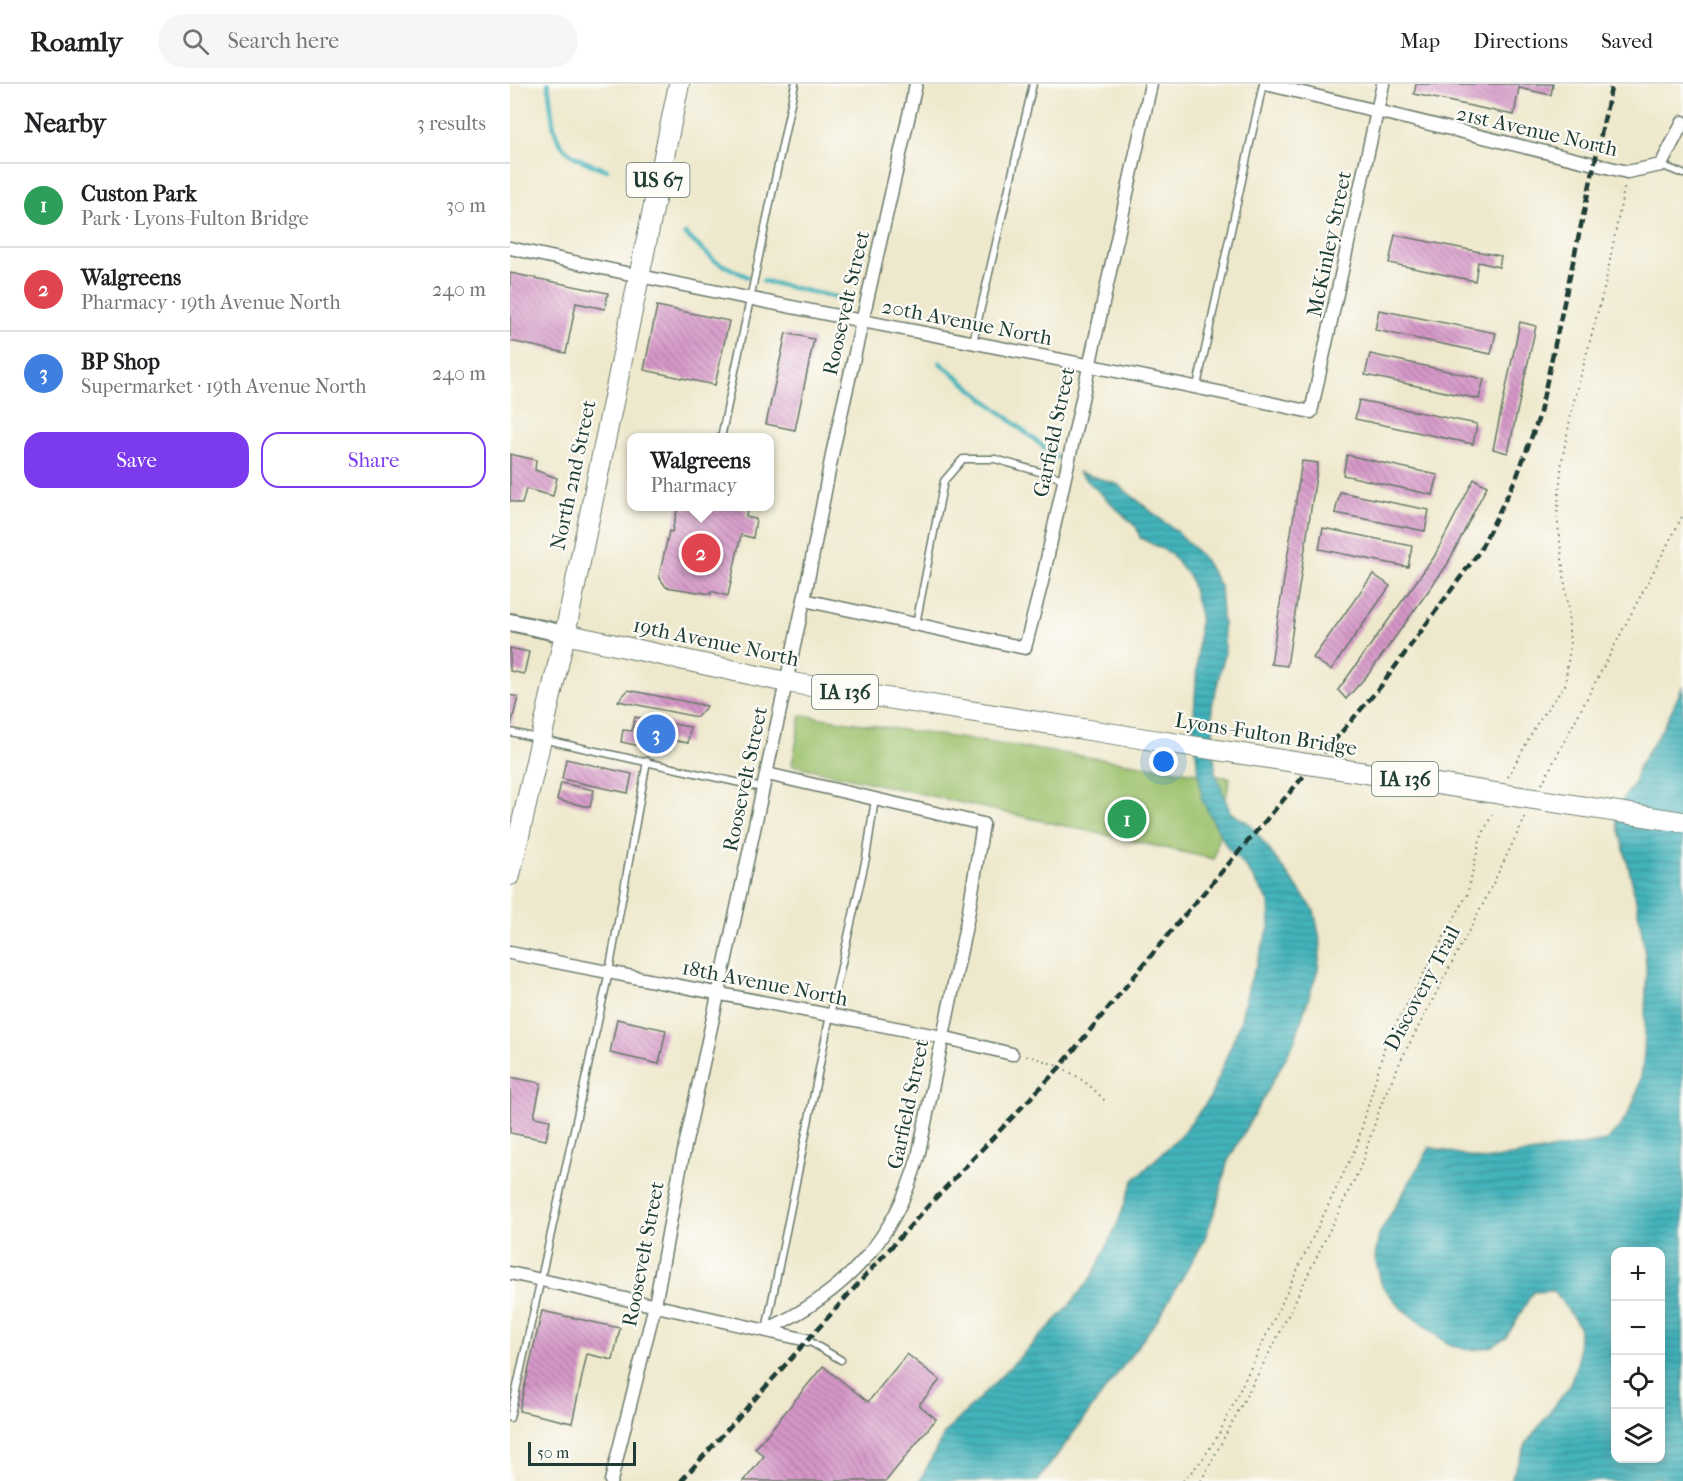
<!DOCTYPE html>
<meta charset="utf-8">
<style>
body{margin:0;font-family:"IM FELL French Canon",serif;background:#f6f6f6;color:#202124}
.controls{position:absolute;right:18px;bottom:18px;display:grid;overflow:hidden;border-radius:12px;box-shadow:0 3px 15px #0003}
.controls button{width:54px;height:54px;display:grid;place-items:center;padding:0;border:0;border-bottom:2px solid #e0e0e0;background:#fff;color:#202124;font:30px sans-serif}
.scale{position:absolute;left:18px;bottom:15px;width:108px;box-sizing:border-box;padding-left:6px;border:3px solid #1f3d34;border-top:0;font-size:16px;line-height:21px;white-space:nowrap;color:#1f3d34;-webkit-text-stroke:4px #fdfcf7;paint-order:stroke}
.you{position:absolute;left:654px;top:678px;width:21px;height:21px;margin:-15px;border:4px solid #fff;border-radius:50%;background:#1a73e8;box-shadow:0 0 0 9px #1a73e833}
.badge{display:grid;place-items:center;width:39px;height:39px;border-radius:50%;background:#7c3aed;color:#fff;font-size:20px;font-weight:700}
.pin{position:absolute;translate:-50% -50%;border:3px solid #fff;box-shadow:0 2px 6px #0006}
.popup{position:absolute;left:117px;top:349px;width:147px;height:78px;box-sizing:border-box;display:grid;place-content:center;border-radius:12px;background:#fff;filter:drop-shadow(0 2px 4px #0005);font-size:20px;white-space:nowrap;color:#757577}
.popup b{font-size:22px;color:#202124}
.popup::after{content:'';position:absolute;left:50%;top:100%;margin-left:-12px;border:12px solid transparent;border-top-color:#fff}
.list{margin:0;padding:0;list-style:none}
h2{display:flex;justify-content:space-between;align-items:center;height:78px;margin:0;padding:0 24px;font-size:26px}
h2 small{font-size:20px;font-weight:400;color:#757577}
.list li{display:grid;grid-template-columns:39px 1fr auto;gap:18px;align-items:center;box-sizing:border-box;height:84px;padding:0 24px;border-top:2px solid #e0e0e0}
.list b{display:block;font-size:22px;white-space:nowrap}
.list p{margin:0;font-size:20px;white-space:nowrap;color:#757577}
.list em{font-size:20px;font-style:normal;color:#757577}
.actions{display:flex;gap:12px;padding:18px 24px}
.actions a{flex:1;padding:14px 0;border:2px solid #7c3aed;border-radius:18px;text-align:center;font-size:21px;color:#7c3aed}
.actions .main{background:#7c3aed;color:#fff}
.icon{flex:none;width:33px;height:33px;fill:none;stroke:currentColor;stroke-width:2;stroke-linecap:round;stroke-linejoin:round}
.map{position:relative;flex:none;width:1173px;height:1397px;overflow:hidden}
header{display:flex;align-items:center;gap:36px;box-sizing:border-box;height:84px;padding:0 30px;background:#fff;border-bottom:2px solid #e0e0e0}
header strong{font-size:28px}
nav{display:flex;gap:33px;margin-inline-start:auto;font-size:21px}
.search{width:420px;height:54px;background:#f6f6f6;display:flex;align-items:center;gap:15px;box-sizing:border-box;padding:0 21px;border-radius:33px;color:#757577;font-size:22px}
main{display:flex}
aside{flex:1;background:#fff}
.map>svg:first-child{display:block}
.green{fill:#9bc16c;stroke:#5d7f50;stroke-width:1.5}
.water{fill:url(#water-rules);stroke:#317878;stroke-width:1.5;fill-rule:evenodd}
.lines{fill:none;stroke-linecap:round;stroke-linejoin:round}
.stream{stroke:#43b3bb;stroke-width:4.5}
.building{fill:url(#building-back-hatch)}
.service-casing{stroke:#677969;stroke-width:9}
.minor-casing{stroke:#677969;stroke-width:15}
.secondary-casing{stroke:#677969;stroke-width:20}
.primary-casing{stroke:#677969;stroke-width:22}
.path{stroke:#677969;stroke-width:2;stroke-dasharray:1.5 4.5;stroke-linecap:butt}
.service{stroke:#fff;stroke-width:6}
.minor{stroke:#fff;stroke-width:12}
.secondary{stroke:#fff;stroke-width:16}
.primary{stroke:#fff;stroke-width:20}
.rail{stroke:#1f3d34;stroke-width:4.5;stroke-dasharray:9 4.5;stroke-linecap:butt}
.primary-bridge-casing{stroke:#677969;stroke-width:22;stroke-linecap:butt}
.primary-bridge{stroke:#fff;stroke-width:20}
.labels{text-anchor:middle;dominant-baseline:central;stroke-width:4.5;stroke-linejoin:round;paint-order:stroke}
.shield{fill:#fdfcf7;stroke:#62766e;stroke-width:1.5}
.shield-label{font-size:20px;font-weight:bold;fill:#1f3d34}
.street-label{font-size:21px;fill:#1f3d34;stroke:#fdfcf7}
</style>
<header>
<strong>Roamly</strong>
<div class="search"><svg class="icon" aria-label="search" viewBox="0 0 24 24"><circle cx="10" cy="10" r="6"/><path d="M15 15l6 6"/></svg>Search here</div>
<nav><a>Map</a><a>Directions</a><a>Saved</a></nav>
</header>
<main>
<aside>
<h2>Nearby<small>3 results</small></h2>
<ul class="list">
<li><span class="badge" style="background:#2e9e5b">1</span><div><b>Custon Park</b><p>Park · Lyons-Fulton Bridge</p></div><em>30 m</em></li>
<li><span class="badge" style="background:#e0444e">2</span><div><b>Walgreens</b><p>Pharmacy · 19th Avenue North</p></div><em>240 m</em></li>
<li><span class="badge" style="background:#3f7fe0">3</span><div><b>BP Shop</b><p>Supermarket · 19th Avenue North</p></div><em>240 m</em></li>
</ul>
<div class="actions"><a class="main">Save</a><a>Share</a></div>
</aside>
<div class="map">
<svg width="1173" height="1397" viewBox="0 0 1173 1397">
<defs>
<pattern id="water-rules" width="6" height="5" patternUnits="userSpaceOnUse" patternTransform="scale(1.5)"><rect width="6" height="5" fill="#43b3bb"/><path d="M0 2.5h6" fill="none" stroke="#379399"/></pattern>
<pattern id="building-back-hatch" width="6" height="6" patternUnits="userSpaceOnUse" patternTransform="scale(1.5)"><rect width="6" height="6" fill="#d697c8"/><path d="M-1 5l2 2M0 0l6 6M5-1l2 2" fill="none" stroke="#ad7ca3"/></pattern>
</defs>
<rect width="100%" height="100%" fill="#fdfcf7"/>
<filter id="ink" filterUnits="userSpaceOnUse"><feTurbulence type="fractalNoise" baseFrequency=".0167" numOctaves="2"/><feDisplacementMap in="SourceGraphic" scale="12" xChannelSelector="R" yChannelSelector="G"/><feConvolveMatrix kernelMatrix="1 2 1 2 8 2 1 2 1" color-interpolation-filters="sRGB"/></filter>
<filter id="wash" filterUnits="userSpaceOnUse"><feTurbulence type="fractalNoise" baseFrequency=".008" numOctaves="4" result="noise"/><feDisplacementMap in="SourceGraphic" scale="24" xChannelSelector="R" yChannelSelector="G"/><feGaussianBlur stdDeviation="1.35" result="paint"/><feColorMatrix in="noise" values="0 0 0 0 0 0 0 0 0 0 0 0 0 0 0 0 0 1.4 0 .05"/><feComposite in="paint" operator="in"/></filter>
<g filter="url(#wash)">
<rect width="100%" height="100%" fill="#eee8cc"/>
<path class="green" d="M291,631L720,694L704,775L282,681Z"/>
<g class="water">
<path d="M568,388L607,400L672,452L694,475L710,502L715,569L702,622L705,687L720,728L740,740L804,826L811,860L808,885L784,959L717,1079L707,1121L693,1159L647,1236L528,1397H410L434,1350L554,1228L582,1193L608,1138L623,1097L670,1052L700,1014L730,939L739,901L760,841L759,818L736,783L717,763L692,716L683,647L690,531L680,494L660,469L630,454L627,444Z"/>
<path d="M1173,602V1397L1144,1394L1134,1397H1000L1017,1358L1059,1303L1068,1276L1069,1242L1044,1207L1023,1208L996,1254L983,1262L965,1266L941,1262L892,1225L872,1202L865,1174L869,1150L920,1063L974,1076L1096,1057C1132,1026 1135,980 1135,935C1135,914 1138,892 1135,871C1129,822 1117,775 1104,727L1124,700L1128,684L1155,640ZM1106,1168H1150V1374H1106Z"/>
</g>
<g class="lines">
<g class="stream">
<path d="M38,0C46,54 38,67 97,86"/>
<path d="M175,150L205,177L238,193"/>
<path d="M253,197L328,214"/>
<path d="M430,279L546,373"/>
</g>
</g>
<g id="blocks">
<g class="building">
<path d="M906,0H1043L1041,11L1009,4L1004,31L904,10Z"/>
<path d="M885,151L991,172L989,183L968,178L965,197L879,179Z"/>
<path d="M0,189L98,209L95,225L66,219L56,269L0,257Z"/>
<path d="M147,222L219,237L205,301L134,286Z"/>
<path d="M869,226L986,249L981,270L865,246Z"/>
<path d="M1010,238L1026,242L998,369L983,365Z"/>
<path d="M276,249L304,255L285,346L256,340Z"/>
<path d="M860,270L974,295L969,315L855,291Z"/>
<path d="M849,316L967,340L963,360L845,335Z"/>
<path d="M0,370L26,376L25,386L47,394L43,412L16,405L12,420L0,417Z"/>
<path d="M837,371L928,391L923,411L833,391Z"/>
<path d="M792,377L808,379L777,582L761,580Z"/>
<path d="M964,395L977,402L937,481L860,588L836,615L828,606L924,473Z"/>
<path d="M830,408L919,426L915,447L825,429Z"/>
<path d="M168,422H225L237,425L236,433L246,435L243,454L231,451L218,512L201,507V510L156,503L149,493L159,447L162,448Z"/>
<path d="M813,444L902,462L898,483L809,465Z"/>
<path d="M863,490L880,502L821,586L803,574Z"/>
<path d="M0,564L19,568L14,590L0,587Z"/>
<path d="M118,606L197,622L187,633L108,617Z"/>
<path d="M0,611L8,613L1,642L0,641Z"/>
<path d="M125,633L180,643L178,659L146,653L144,665L111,658L113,646L122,647Z"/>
<path d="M56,675L122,690L118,709L52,695Z"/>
<path d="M51,699L84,706L80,723L47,716Z"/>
<path d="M107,935L156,946L149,980L100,969Z"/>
<path d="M0,993L31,999L24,1033L40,1036L36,1056L0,1049Z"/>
<path d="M32,1227L110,1244L103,1276L77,1270L62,1339L9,1327Z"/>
<path d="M397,1270L430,1296L409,1321L426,1335L376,1397H234L254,1372L245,1365L313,1282L358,1318Z"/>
</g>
</g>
</g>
<g filter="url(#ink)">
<use href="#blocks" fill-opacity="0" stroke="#677969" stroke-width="1.5"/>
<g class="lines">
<g class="service-casing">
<g id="service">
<path d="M1151,81L1173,90"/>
<path d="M463,258L523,0"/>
<path d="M687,302L753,0"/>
<path d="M211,354L285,0"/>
<path d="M406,540L434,397L453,375H485L554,395"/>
<path d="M0,648L253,704"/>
<path d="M256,1246L320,931L356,774L365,715"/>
<path d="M297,1256L331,1276"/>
<path d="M0,1334L99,888L137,677"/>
</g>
</g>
<g class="minor-casing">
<g id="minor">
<path d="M756,0L1117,88L1151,81L1173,38"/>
<path d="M0,164C266,224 535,269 801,328L873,0"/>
<path d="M294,516L515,564L532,498L641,0"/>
<path d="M0,869L432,953L502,970"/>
<path d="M0,1189L297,1256"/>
<path d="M256,1246C335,1209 384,1157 408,1073L458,832L473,740L257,690"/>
<path d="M101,1397L145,1221L169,1090L294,516L323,366L406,0"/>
</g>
</g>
<g class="secondary-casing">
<path id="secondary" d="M0,538L55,550"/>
</g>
<g class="primary-casing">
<g id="primary">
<path d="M55,550L276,598L617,652"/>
<path d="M0,791L55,550L169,0"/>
</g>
</g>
<g class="path">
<path d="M998,693L1028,638L1055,601L1060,562L1058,526L1047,432L1052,376L1063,321L1095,201L1115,100"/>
<path d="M1032,700L1173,431"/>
<path d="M516,972C548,979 574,993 595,1017"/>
<path d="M673,1397L692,1376L709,1350L847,1061L876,958L957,811L970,756L984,726"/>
<path d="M691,1397L765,1258L850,1084L873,1015L893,972L973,820L1016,732"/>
</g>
<use href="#service" class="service"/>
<use href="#minor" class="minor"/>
<use href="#secondary" class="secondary"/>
<use href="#primary" class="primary"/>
<path class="rail" d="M171,1397L419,1121L550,983L666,841L871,602L969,468L1007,392L1029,333L1102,0"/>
<g class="primary-bridge-casing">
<path id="primary-bridge" d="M617,652L1173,738"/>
</g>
<use href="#primary-bridge" class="primary-bridge"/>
</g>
</g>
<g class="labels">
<g class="shield">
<rect x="116.5" y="79" width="63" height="34" rx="4.5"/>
<rect x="302" y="591" width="66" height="34" rx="4.5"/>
<rect x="862" y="678" width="66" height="34" rx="4.5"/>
</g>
<g class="shield-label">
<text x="148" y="96">US 67</text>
<text x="335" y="608">IA 136</text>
<text x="895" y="695">IA 136</text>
</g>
<g class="street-label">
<text transform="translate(1027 47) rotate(13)">21st Avenue North</text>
<text transform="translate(819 160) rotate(-78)">McKinley Street</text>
<text transform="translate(336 219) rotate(-77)">Roosevelt Street</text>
<text transform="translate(457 238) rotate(11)">20th Avenue North</text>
<text transform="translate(544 348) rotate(-78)">Garfield Street</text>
<text transform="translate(63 391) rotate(-78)">North 2nd Street</text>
<text transform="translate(206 558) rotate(12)">19th Avenue North</text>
<text transform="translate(756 650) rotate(9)">Lyons-Fulton Bridge</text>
<text transform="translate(235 695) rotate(-78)">Roosevelt Street</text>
<text transform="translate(255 899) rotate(11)">18th Avenue North</text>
<text transform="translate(912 904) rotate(-62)">Discovery Trail</text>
<text transform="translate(398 1020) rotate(-78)">Garfield Street</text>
<text transform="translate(133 1170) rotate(-79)">Roosevelt Street</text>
</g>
</g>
</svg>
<div class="controls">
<button>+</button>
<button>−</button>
<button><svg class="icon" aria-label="locate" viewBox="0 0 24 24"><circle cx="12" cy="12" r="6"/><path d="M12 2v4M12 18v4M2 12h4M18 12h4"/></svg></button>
<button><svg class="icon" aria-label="layers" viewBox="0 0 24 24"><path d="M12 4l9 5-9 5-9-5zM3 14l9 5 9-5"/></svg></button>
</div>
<div class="scale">50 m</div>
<div class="you"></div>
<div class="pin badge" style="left:617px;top:735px;background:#2e9e5b">1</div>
<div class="pin badge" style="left:191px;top:469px;background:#e0444e">2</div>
<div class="popup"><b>Walgreens</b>Pharmacy</div>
<div class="pin badge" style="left:146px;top:650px;background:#3f7fe0">3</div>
</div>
</main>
